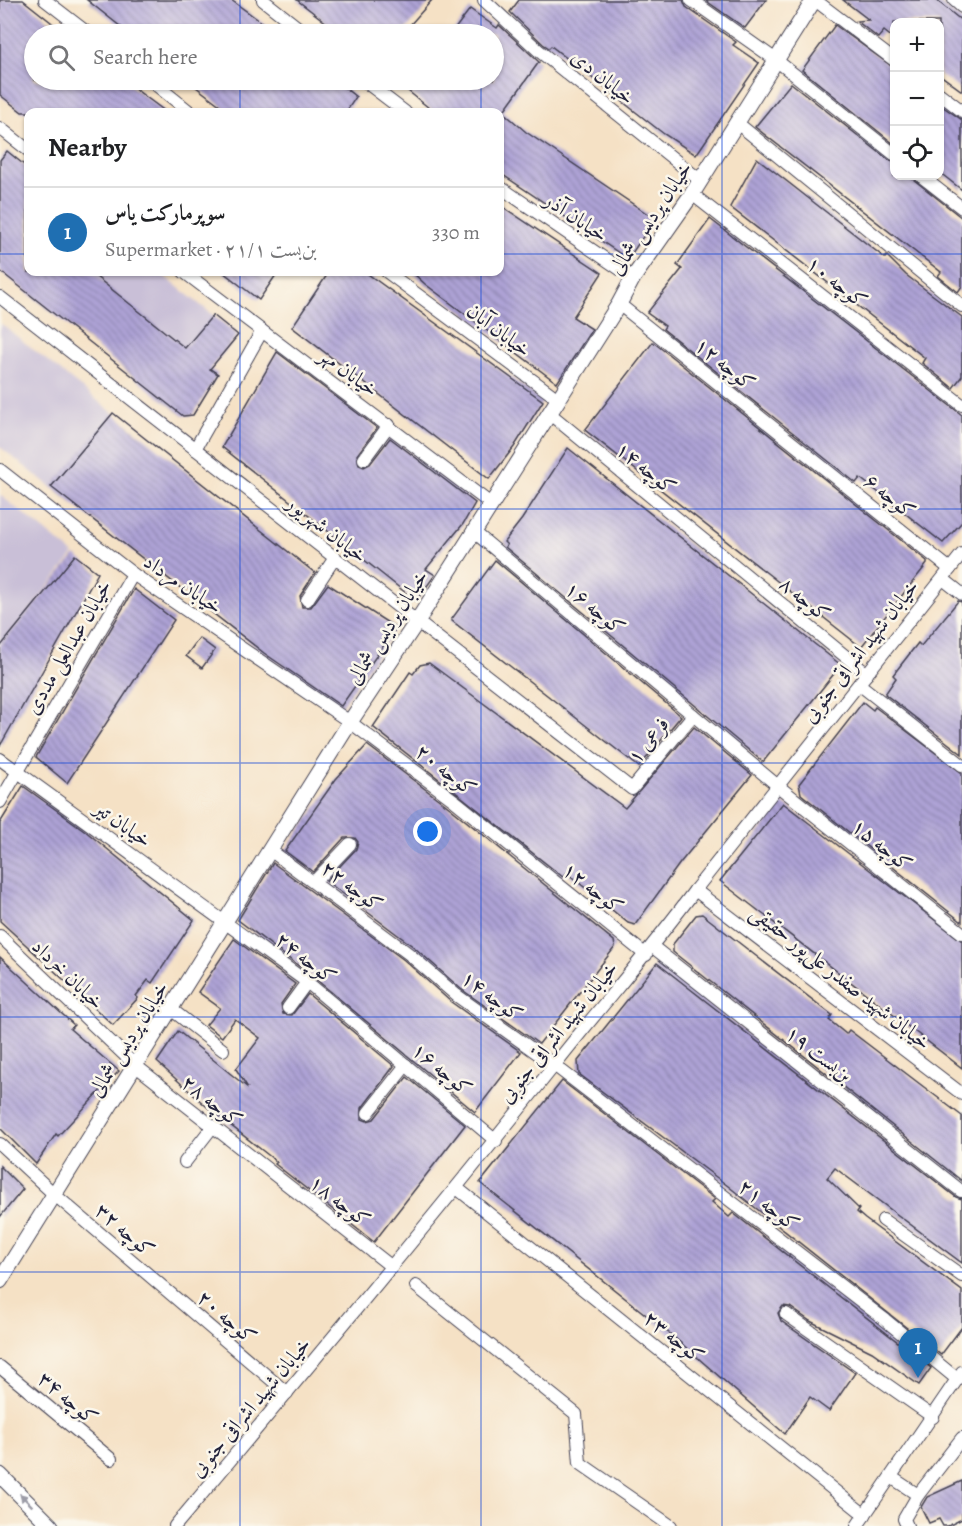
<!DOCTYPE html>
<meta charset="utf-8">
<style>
body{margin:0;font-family:Alegreya,Amiri,serif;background:#f2f2f2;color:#202124}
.controls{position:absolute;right:18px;top:18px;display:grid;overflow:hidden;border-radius:12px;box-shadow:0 2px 4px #0004}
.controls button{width:54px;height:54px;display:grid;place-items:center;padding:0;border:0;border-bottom:2px solid #e0e0e0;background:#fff;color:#202124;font:30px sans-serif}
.you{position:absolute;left:428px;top:832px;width:21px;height:21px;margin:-15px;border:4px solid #fff;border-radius:50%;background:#1a73e8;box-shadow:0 0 0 9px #1a73e833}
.badge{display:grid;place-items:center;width:39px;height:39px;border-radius:50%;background:#1f6fb2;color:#fff;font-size:20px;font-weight:700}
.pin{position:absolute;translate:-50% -50px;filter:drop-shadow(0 2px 3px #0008)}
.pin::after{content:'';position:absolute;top:32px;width:21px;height:18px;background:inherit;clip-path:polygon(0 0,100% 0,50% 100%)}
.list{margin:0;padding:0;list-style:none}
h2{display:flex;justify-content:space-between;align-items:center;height:78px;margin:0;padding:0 24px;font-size:26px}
h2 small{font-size:20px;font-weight:400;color:#757577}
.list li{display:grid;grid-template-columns:39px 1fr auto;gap:18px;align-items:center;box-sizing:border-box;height:90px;padding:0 24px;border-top:2px solid #e0e0e0}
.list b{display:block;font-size:22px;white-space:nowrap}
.list p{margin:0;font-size:20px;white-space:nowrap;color:#757577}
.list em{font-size:20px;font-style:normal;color:#757577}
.icon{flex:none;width:33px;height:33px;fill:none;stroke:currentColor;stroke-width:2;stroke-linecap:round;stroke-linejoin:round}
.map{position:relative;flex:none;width:962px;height:1526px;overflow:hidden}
.search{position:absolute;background:#fff;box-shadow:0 2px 4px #0004;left:24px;top:24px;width:480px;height:66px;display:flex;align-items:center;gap:15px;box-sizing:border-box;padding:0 21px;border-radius:33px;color:#757577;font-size:22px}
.panel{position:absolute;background:#fff;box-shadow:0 2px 4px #0004;left:24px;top:108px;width:480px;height:168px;border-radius:12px}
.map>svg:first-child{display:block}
.industrial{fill:#c9bfd7}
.building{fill:url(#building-back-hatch)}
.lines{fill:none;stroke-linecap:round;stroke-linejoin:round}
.minor-casing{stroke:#423f50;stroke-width:14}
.tertiary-casing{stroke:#423f50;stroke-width:17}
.minor{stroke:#fff;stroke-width:12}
.tertiary{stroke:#fff;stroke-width:15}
.oneway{fill:#9c9ca7}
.grid{fill:none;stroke:#1d4ed8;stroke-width:1.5;stroke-opacity:0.55}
.labels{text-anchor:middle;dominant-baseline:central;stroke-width:5;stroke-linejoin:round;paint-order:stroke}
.street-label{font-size:21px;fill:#22223b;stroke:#fbf7ec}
</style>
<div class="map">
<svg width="962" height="1526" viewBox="0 0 962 1526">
<defs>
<pattern id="building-back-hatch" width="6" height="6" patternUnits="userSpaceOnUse" patternTransform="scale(1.5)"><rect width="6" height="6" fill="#aea3d6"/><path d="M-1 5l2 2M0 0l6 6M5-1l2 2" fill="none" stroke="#8d84af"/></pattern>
</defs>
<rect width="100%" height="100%" fill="#fbf7ec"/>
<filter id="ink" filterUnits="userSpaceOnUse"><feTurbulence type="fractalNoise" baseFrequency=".0167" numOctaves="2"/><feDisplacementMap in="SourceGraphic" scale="12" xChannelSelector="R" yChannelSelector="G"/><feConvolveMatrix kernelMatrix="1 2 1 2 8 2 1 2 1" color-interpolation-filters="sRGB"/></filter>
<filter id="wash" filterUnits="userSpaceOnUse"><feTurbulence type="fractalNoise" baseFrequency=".008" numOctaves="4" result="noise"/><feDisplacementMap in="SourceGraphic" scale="24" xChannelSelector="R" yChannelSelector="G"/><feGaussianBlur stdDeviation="1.35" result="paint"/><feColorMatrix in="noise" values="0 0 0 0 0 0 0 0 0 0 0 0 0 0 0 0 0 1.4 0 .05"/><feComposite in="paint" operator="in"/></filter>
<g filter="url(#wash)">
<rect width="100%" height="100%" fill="#f5e1c5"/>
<g class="industrial">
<path d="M90,272H159L213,315L185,348Z"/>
<path d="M0,323L113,413L51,487L0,447Z"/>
<path d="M0,495L74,554L0,647Z"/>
</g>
<g id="blocks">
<g class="building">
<path d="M0,0H23L66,34H34V80H123L166,112H22L0,95Z"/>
<path d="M87,0H231L278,34H130Z"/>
<path d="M297,0H432L402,34H341Z"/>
<path d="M519,0H683L686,7L736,42L733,45L759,63L696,155L664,134L551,46L549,48L543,44L510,12Z"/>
<path d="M705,0H766L745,28Z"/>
<path d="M843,0H936L962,21V91L939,74V22H894V39L884,31L878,38L857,21L869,20Z"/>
<path d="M470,9L497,28L499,25L539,62L503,112L526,132L655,219L628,259L500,173V112H434L408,91L417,80H494V34H451Z"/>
<path d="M835,25L894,68V144L802,70Z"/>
<path d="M187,80H335L356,97L346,112H229Z"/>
<path d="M791,83L889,160L894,162V176H909L962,218V286L958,292L938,276L941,272L755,127Z"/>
<path d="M939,104L962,120V190L939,172Z"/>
<path d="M7,151L28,168V272H90L185,348L213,315L238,335L210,369L218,374L193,415L183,416L0,271V160Z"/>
<path d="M757,158L885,258L887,256L906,275L962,317V376L953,388L922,363L925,358L730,207Z"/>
<path d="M500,205L602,273L573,317L592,329L557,383L425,284L412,272H500Z"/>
<path d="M710,219L962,415V522L943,543L860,478L856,483L663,329L665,326L647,313L682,269L677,265Z"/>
<path d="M223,272H278L259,300Z"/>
<path d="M329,272H365L543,401L514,447L489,479L292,327Z"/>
<path d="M653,342L927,561V564L861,647L585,430Z"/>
<path d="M277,352L377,428L357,455L359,465L364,467L370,464L390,438L475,503L463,524L426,569L435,575L416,601L222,447Z"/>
<path d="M113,413L315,573L300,596L302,607H311L328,584L396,628L341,706L264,653L51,487Z"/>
<path d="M568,448L841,665L763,762L505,547L507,545L504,542L522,519Z"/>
<path d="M75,555L98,573L0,746V647Z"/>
<path d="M495,560L681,716L639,767L451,620Z"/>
<path d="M134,589L174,620L67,783L36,757Z"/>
<path d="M958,601L962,602V754L885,694L896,678L893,675L918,643L921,646Z"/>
<path d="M199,638L215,650L202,668L186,656Z"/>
<path d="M429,663L625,808L694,727L752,775L680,863L635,925L628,923L567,873L563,877L373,727L410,672L413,674L420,665Z"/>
<path d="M863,702L873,710L875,707L962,773V922L801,794L799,784Z"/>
<path d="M367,745L450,808L614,941L615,947L539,1044L461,989L414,947L326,881L356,849L358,842L355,838H344L313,872L285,851L336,779Z"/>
<path d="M23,786L84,830L194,920L152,983L148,980L136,996L138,998L113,1025L0,921V823Z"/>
<path d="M783,803L962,941V1068L720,881Z"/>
<path d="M273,863L404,960L451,1002L521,1052L475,1112L312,976L238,920Z"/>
<path d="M702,914L832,1015L829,1020L846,1034L849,1030L962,1116V1181L673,952V944L696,915Z"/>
<path d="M234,939L295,984L281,1004L283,1014L292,1015L308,994L394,1066L362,1108V1119L367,1121L374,1119L407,1077L465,1125L374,1242L275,1164L277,1162L206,1106L157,1062L178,1031L248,1088L236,1069L260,1038L235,1019L222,1037L206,1025L220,1008L198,992Z"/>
<path d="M0,957L74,1025L70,1029L119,1071L58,1136L56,1134L36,1164L0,1128Z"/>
<path d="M657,963L956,1197L962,1199V1263L835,1168L827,1178L859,1209L857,1212L865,1219L962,1291V1327L941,1355L728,1186L579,1074L578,1061Z"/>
<path d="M562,1081L715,1199L712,1202L729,1217L733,1213L931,1368L919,1385L872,1352L810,1321L790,1307L783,1306L778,1313L781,1321L855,1373L829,1411L810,1397L785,1434L674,1337L480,1183Z"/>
<path d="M0,1166L23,1189L0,1217Z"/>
<path d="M962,1481V1519L948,1526H943L939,1519L929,1523L921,1507L927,1497Z"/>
</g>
</g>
</g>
<g filter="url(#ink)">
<use href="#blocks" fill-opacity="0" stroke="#423f50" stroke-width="1.5"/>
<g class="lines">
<g class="minor-casing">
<g id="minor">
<path d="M45,0L89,34"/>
<path d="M263,0L306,34"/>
<path d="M484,0L538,50L701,181"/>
<path d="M691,0L776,60L894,154"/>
<path d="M815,0L894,60"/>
<path d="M954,0L962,7"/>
<path d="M150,80L190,112"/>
<path d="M363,80L405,112"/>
<path d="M940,94L962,111"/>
<path d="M736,122L962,306"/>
<path d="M0,128L28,150"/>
<path d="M921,176L962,208"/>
<path d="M500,187L633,278"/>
<path d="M692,194L962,405"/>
<path d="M184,272L491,504"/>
<path d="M387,272L558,399"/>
<path d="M0,297L632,789L693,715"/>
<path d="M619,304L950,569"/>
<path d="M549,413L867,674"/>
<path d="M195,449L262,331"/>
<path d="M364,459L389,425"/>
<path d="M0,470L133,574L350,722L455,801L646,955"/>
<path d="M473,531L778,786L962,933"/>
<path d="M943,579L962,594"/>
<path d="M307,600L334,559"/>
<path d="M859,684L962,765"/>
<path d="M0,759L307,982L496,1141"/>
<path d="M0,802L133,574"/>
<path d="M270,850L409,954L456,995L554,1065L884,1319L957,1379"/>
<path d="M314,882L350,844"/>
<path d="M695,890L962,1094"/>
<path d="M0,936L136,1066L392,1267"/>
<path d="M653,947L961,1191"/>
<path d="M288,1008L307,982"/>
<path d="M171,1009L223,1050"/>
<path d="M368,1113L406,1065"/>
<path d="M0,1144L55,1195L287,1393"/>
<path d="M185,1162L213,1126"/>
<path d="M458,1189L865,1515"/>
<path d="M883,1220L962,1276"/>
<path d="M416,1286L576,1414L580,1463L671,1526"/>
<path d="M786,1314L933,1417"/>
<path d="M0,1367L111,1459"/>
<path d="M891,1477L918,1495L904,1519L907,1526"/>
<path d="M918,1495L962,1438"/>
<path d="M175,1526C303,1374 430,1222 553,1067C600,1007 650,951 695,890L962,554"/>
<path d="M857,1526L962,1372"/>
</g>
</g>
<g class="tertiary-casing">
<g id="tertiary">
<path d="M0,1281L350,722L416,623L619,304L633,278L692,194L814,0"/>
<path d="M0,1475L51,1526"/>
</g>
</g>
<use href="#minor" class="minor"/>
<use href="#tertiary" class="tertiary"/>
</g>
<defs><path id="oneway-solid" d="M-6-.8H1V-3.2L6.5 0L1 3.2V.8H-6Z" transform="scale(1.5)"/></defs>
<use class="oneway" href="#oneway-solid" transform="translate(26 1500) rotate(-135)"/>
</g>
<path class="grid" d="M240,0V34M481,0V34M722,0V1526M240,80V112M481,80V112M0,254H28M500,254H962M240,272V1526M481,272V1526M0,509H962M0,763H962M0,1017H962M0,1272H962"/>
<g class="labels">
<g class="street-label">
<text transform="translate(603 77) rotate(39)">خیابان دی</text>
<text transform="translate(576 217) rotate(34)">خیابان آذر</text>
<text transform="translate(650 218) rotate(-56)">خیابان پردیس شمالی</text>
<text transform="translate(837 282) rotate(38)">کوچه ۱۰</text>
<text transform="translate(499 330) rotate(37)">خیابان آبان</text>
<text transform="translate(725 364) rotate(39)">کوچه ۱۲</text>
<text transform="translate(349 372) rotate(36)">خیابان مهر</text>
<text transform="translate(646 468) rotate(39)">کوچه ۱۴</text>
<text transform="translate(890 496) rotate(39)">کوچه ۶</text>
<text transform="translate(327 529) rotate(38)">خیابان شهریور</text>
<text transform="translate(183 584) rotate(34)">خیابان مرداد</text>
<text transform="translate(805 599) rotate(39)">کوچه ۸</text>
<text transform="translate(595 608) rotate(40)">کوچه ۱۶</text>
<text transform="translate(387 627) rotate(-57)">خیابان پردیس شمالی</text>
<text transform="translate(68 647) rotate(-60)">خیابان عبدالعلی مددی</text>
<text transform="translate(860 651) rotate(-52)">خیابان شهید اشراقی جنوبی</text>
<text transform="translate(648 740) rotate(-51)">فرعی ۱</text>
<text transform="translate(446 770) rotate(38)">کوچه ۲۰</text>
<text transform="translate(123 824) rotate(35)">خیابان تیر</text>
<text transform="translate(882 845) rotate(39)">کوچه ۱۵</text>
<text transform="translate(352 886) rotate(37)">کوچه ۲۲</text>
<text transform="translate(593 888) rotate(38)">کوچه ۱۲</text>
<text transform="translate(306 958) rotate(38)">کوچه ۲۴</text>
<text transform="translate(68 974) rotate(44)">خیابان خرداد</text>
<text transform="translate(841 977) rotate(38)">خیابان شهید صفدر علی‌پور حقیقی</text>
<text transform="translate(492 996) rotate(37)">کوچه ۱۴</text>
<text transform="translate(558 1032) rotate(-51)">خیابان شهید اشراقی جنوبی</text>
<text transform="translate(128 1039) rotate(-58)">خیابان پردیس شمالی</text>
<text transform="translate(819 1054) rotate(38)">بن‌بست ۱۹</text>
<text transform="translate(442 1069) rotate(40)">کوچه ۱۶</text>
<text transform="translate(212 1101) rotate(38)">کوچه ۲۸</text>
<text transform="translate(340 1201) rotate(38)">کوچه ۱۸</text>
<text transform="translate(769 1205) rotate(38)">کوچه ۲۱</text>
<text transform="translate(125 1230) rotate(41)">کوچه ۳۲</text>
<text transform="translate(227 1317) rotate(41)">کوچه ۲۰</text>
<text transform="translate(674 1337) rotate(39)">کوچه ۲۳</text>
<text transform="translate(68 1398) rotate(40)">کوچه ۳۴</text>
<text transform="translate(250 1407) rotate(-50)">خیابان شهید اشراقی جنوبی</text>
</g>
</g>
</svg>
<div class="controls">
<button>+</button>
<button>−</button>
<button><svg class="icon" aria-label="locate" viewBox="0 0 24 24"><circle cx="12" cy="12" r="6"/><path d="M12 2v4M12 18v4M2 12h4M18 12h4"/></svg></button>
</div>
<div class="you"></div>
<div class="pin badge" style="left:918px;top:1378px">1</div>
<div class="search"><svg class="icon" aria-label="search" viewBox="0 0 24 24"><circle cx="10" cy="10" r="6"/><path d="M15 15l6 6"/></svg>Search here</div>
<section class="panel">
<h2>Nearby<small></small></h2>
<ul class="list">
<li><span class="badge">1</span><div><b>سوپرمارکت یاس</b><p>Supermarket · بن‌بست ۲۱/۱</p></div><em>330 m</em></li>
</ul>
</section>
</div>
